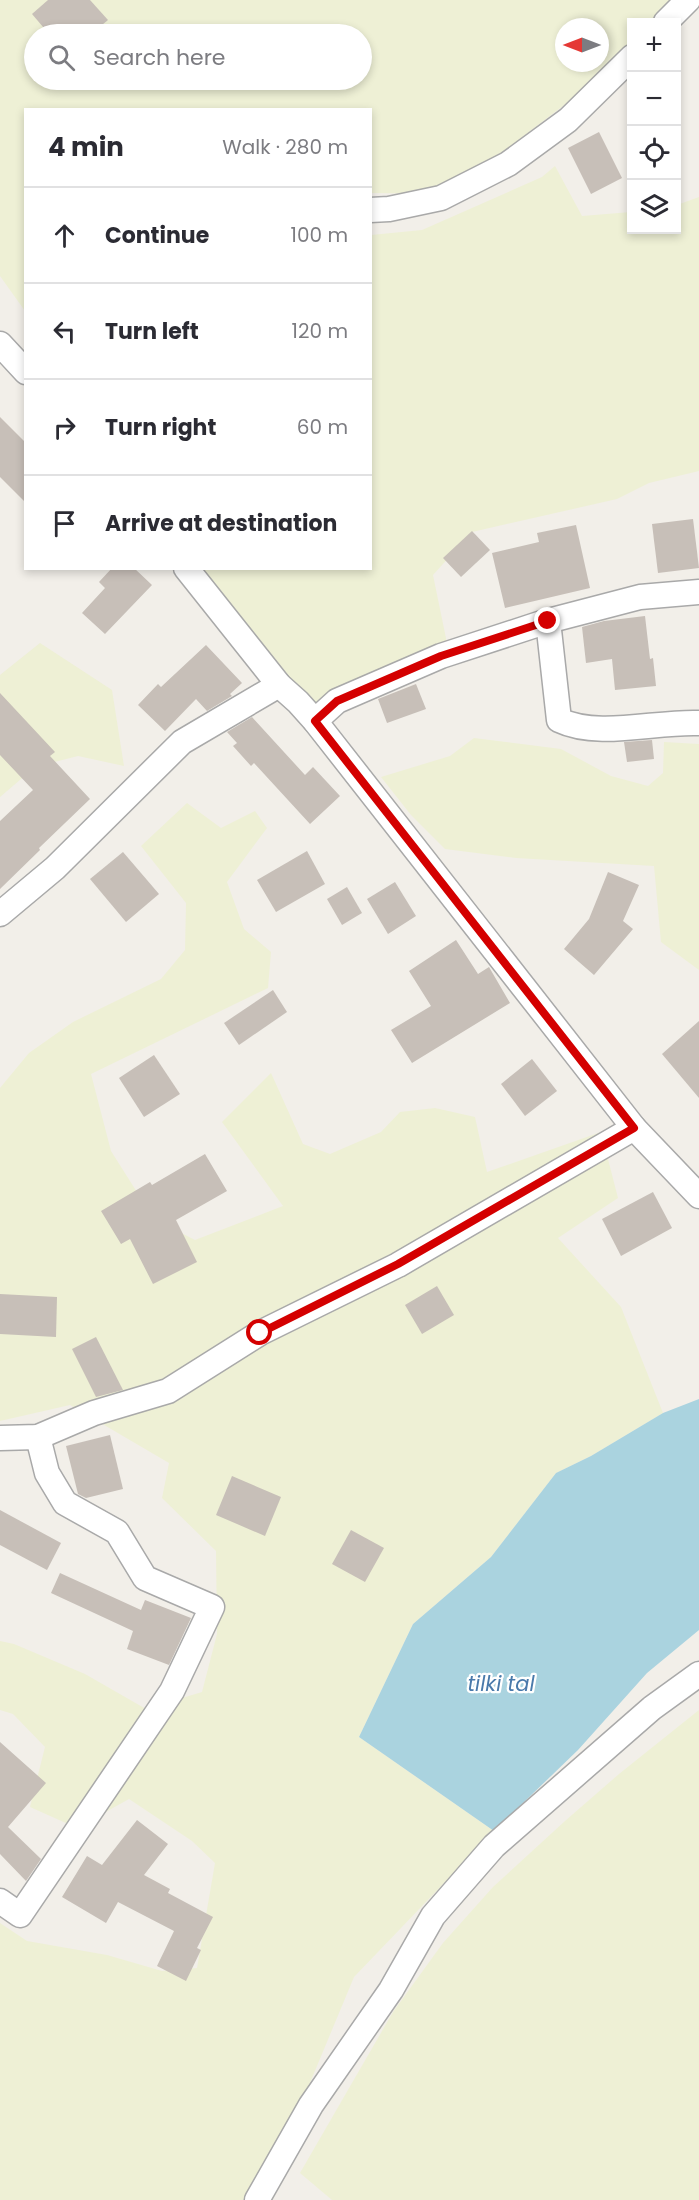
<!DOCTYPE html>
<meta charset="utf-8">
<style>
body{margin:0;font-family:Poppins,sans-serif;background:#f7f7f7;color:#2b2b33}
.controls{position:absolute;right:18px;top:18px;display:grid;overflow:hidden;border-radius:0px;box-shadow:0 3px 9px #0003}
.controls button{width:54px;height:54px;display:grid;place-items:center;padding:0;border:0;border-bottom:2px solid #e1e1e2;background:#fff;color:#2b2b33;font:30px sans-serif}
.compass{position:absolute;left:555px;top:18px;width:54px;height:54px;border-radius:50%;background:#fff;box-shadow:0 3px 9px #0003;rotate:270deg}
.stop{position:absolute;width:18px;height:18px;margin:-14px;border:4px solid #d40000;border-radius:50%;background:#fff}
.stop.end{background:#d40000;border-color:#fff;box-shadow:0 2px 6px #0008}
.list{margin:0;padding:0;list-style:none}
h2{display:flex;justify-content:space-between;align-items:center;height:78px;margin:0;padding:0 24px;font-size:26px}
h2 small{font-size:20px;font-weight:400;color:#7c7c81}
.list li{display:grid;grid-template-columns:39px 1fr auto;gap:18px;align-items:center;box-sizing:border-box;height:96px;padding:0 24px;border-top:2px solid #e1e1e2}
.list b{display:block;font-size:22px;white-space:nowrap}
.list em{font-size:20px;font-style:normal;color:#7c7c81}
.icon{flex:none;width:33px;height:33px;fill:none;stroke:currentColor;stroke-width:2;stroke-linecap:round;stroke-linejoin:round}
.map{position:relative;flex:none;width:699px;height:2200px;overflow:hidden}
.search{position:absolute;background:#fff;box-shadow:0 3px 9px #0003;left:24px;top:24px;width:348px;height:66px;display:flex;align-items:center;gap:15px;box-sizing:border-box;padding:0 21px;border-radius:33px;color:#7c7c81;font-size:22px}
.panel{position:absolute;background:#fff;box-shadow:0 3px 9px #0003;left:24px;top:108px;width:348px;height:462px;border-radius:0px}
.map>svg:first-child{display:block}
.farmland{fill:#eef0d5;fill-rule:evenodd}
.water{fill:#aad3df}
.building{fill:#c7bfb8}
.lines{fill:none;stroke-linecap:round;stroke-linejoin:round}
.street-casing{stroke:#a9a9a9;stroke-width:27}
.street{stroke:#fff;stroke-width:24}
.route{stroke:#d40000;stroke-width:8}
.labels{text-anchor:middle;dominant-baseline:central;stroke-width:4.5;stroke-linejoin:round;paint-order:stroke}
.water-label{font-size:21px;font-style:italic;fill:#4a7aab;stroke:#fff}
</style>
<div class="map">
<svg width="699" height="2200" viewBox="0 0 699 2200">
<rect width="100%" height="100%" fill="#f2efe9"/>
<g class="farmland">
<path d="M0,0H683L665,22H632L631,54L448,194L371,193L370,110H26L25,311L0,276ZM564,27H600V63H564ZM34,34H362V80H34Z"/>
<path d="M555,166L582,216L631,212L632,230H676L677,205L699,197V471L649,483L617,499L472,532L433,575L448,648L320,713L305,702L285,671L199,569L370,568L371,235L422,230L542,177Z"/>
<path d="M40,643L112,690L124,766L78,756L35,767L0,797V675Z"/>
<path d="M474,738L561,749L611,776L648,786L663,773L664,742L699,744V970L661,942L654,866L516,858L445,849L411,815L381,777L450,756Z"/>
<path d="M187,803L221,828L255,811L267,828L227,882L244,929L271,952L268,988L91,1074L111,1151L154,1219L195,1240L283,1206L222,1122L271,1073L303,1144L330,1154L381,1132L400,1112L435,1108L475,1117L487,1172L601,1132L618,1198L558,1238L621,1307L663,1413L591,1456L556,1473L491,1557L413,1624L359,1737L494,1831L354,1977L307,2090L243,2200H0V1923L27,1941L107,1955L162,1971L197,1968L215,1863L192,1841L129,1799L77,1828L30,1807L45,1747L13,1714L0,1710V1641L14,1644L85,1674L146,1709L202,1692L217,1634L216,1551L162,1498L169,1463L70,1405L0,1421V1088L29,1053L73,1022L161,979L185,950L186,903L141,846Z"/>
<path d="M699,1710V2200H332L300,2173L393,2012L443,1943L493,1887L565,1821L619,1774Z"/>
</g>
<path class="water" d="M699,1399V1630L647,1673L578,1750L494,1831L359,1737L413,1624L491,1557L556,1473L591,1456L663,1413Z"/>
<g class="building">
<path d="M48,0H90L108,20L91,34H49L32,14Z"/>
<path d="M599,132L622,178L591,194L568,148Z"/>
<path d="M0,417L26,443V503L0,477Z"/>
<path d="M693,519L699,568L658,573L652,524Z"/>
<path d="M576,525L590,588L505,608L492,553L539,542L537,533Z"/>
<path d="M472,531L490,550L461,577L443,558Z"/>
<path d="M112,568H134L152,585L105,634L82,613L105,588L99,582Z"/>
<path d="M645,616L650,659L653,658L656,686L615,690L612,659L586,663L582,627L604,621Z"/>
<path d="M206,645L242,683L230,694L232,696L207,711L196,699L165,731L138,705L158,684L161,687Z"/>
<path d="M416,684L426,709L387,723L378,699Z"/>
<path d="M0,693L55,752L50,756L90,799L39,848L40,850L0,889V821L33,790L0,755Z"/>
<path d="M252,717L305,775L313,767L340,796L310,824L254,763L251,766L233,746L237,743L227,732Z"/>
<path d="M652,740L654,759L627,762L624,742Z"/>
<path d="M307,851L325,884L276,912L257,880Z"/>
<path d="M123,852L159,894L126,922L90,879Z"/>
<path d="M608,872L639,885L623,921L633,929L594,975L564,949L589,919Z"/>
<path d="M395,882L416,916L388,934L367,899Z"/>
<path d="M347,887L362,913L342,925L327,899Z"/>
<path d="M456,940L478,974L489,967L510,1003L412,1063L391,1030L431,1006L409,971Z"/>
<path d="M273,990L287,1012L239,1045L224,1023Z"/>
<path d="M699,1021V1098L662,1054Z"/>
<path d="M154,1055L180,1094L144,1117L119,1078Z"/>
<path d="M532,1059L557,1091L525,1116L501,1084Z"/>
<path d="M205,1154L227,1191L176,1220L197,1262L153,1284L130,1239L121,1244L101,1211L150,1182L152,1185Z"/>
<path d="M653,1192L672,1228L621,1256L602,1219Z"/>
<path d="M437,1286L454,1315L422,1334L405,1305Z"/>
<path d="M0,1294L57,1297L56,1337L0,1334Z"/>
<path d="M96,1337L123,1390L96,1397L72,1349Z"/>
<path d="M110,1435L123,1489L86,1498L78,1494L66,1446Z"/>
<path d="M232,1476L281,1497L265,1536L216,1515Z"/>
<path d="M0,1510L61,1543L47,1570L0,1545Z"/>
<path d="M351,1530L384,1548L365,1582L332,1564Z"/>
<path d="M60,1573L141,1610L145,1600L191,1618L169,1665L127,1649L133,1631L51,1593Z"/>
<path d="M0,1742L46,1783L8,1827L41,1859L26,1881L0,1854Z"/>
<path d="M137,1820L168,1844L144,1875L170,1889L168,1893L213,1917L197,1948L201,1950L186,1981L157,1966L174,1931L118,1902L106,1923L62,1897L87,1856L102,1865Z"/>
</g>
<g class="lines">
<g class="street-casing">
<g id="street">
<path d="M666,22L688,0"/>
<path d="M370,210L389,209L441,198L508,164L568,120L632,57"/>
<path d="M0,344L26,372"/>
<path d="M186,568L279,685L298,702L315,721L634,1128L699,1196"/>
<path d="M548,621L559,720C599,739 655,721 699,723"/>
<path d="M315,721L337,701L441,656L548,621L640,597L699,592"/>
<path d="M0,914L55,868L182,742L279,685"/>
<path d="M0,1438L38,1437L94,1413L168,1391L260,1333L398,1265L634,1128"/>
<path d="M0,1901L20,1915L172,1691L212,1607L145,1578L117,1532L65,1503L47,1473L38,1437"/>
<path d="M257,2200L311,2105L391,1990L433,1916L494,1846L652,1708L699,1674"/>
</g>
</g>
<use href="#street" class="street"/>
</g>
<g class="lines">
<path class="route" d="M260,1333L398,1264L634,1128L315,721L337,701L441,656L548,621"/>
</g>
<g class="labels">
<g class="water-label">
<text x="501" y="1683">tilki tal</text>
</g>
</g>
</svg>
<div class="controls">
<button>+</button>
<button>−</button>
<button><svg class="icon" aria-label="locate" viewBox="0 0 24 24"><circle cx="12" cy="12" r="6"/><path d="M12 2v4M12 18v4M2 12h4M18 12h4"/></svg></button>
<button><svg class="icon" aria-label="layers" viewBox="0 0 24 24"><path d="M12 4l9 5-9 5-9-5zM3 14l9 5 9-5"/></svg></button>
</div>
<svg class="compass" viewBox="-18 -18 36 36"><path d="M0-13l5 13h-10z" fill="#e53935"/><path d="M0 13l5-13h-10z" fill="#7c7c81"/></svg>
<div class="stop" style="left:260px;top:1333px"></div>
<div class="stop end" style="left:548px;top:621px"></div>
<div class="search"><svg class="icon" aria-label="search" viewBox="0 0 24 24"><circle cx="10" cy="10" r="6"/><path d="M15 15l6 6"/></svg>Search here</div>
<section class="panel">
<h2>4 min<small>Walk · 280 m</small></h2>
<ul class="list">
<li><svg class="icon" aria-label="ahead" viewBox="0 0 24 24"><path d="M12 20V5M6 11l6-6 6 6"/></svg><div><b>Continue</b></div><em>100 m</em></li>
<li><svg class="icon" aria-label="left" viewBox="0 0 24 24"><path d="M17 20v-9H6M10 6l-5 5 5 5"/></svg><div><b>Turn left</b></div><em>120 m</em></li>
<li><svg class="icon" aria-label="right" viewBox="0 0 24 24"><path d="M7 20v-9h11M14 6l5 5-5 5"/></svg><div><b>Turn right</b></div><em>60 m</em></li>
<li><svg class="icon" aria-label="arrive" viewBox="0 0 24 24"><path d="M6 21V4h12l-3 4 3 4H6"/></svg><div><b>Arrive at destination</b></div></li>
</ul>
</section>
</div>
